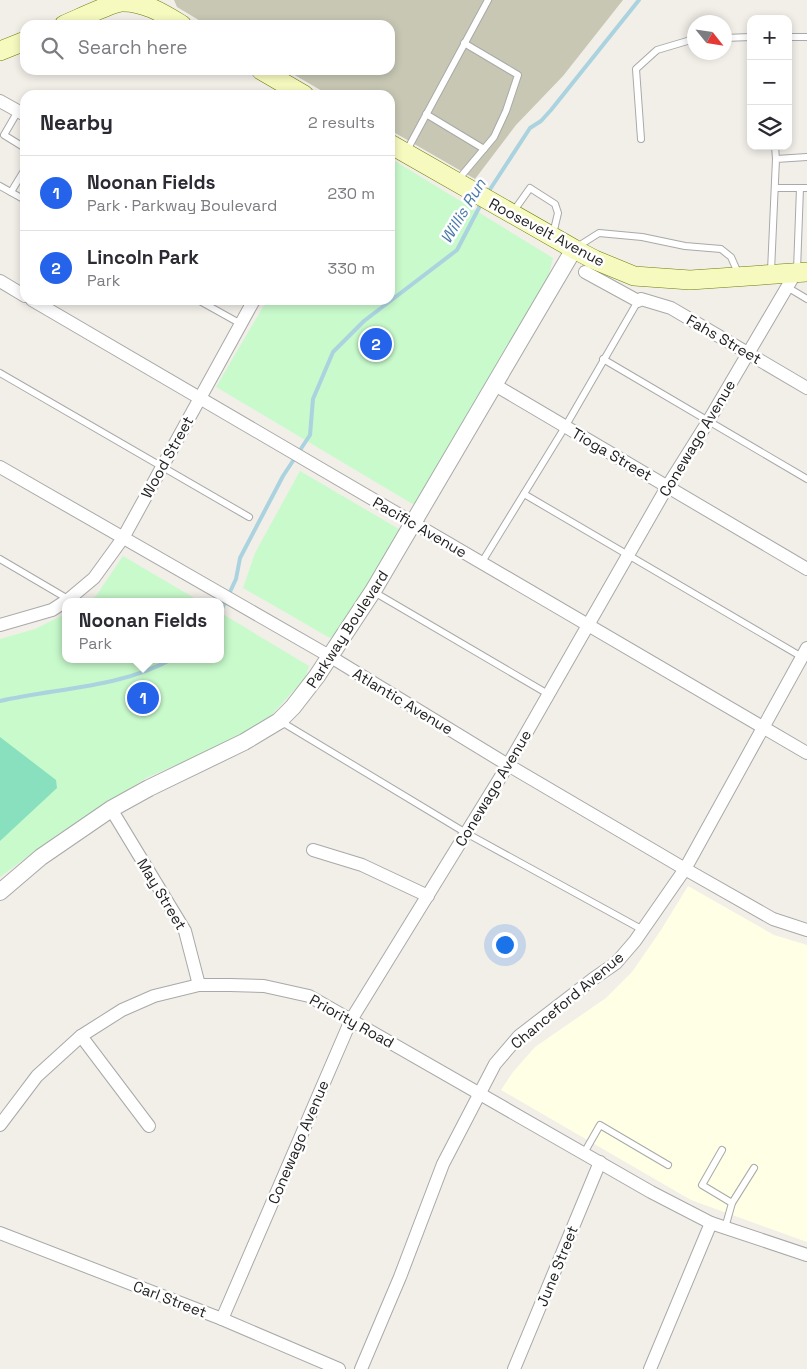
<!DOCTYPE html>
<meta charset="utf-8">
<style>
body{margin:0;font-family:"Space Grotesk",sans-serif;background:#f7f7f7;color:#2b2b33}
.controls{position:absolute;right:15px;top:15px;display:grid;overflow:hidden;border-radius:10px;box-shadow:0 2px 8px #0003}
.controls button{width:45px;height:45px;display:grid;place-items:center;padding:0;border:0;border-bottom:1px solid #e1e1e2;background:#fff;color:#2b2b33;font:25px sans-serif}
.compass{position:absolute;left:687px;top:15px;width:45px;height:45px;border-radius:50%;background:#fff;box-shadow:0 2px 8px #0003;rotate:120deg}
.you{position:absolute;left:504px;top:944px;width:18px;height:18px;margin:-12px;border:4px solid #fff;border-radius:50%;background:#1a73e8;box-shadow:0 0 0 8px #1a73e833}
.badge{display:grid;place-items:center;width:32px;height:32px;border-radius:50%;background:#2563eb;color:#fff;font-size:16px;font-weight:700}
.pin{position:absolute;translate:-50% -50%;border:2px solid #fff;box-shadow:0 1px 5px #0006}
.popup{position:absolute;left:62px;top:598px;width:162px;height:65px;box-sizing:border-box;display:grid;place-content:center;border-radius:10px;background:#fff;filter:drop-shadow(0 1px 4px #0005);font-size:16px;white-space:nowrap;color:#7c7c81}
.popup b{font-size:19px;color:#2b2b33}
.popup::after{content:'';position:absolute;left:50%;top:100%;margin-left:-10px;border:10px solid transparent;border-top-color:#fff}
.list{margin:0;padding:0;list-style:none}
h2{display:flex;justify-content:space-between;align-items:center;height:65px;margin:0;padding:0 20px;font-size:21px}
h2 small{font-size:16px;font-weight:400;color:#7c7c81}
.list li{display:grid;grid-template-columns:32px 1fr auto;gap:15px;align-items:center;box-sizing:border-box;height:75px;padding:0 20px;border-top:1px solid #e1e1e2}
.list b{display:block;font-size:19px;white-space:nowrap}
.list p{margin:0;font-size:16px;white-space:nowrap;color:#7c7c81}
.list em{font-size:16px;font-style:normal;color:#7c7c81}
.icon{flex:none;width:28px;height:28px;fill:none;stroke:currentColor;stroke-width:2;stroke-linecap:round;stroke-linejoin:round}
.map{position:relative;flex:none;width:807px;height:1369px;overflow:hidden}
.search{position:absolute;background:#fff;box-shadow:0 2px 8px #0003;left:20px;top:20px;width:375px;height:55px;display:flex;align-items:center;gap:12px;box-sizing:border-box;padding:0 18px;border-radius:15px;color:#7c7c81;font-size:19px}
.panel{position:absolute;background:#fff;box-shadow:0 2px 8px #0003;left:20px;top:90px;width:375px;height:215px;border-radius:15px}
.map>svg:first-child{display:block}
.education{fill:#ffffe5}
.construction{fill:#c7c7b4}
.park{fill:#c8facc}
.pitch{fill:#88e0be}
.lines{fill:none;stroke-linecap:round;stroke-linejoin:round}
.stream{stroke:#aad3df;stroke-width:4}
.service-casing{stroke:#a9a9a9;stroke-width:8}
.minor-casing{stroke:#a9a9a9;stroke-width:14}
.tertiary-casing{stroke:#a9a9a9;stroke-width:18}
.secondary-casing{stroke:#707d05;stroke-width:20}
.service{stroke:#fff;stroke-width:6}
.minor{stroke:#fff;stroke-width:12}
.tertiary{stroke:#fff;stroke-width:16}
.secondary{stroke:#f7fabf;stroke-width:19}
.labels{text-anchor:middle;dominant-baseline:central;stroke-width:5;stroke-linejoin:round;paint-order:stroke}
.street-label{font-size:15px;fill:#222;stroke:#fff}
.water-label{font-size:16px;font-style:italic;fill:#4a7aab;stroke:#fff}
</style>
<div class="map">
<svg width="807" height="1369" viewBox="0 0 807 1369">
<rect width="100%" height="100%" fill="#f2efe9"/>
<path class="education" d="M688,886L774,935L807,945V1242L691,1200L501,1090L513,1072L535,1047L606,998L632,972L661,930Z"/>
<path class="construction" d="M174,0H623L563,76L516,125L475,179L390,130V95H329L286,70H390V25H207L177,7Z"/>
<g class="park">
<path d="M390,158L553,258L548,278L416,506L216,387L267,300H390Z"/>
<path d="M300,471L399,529L397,538L341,632L330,638L243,588L255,553Z"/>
<path d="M123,556L201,602H86L96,596Z"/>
<path d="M221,613L309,666L305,678L268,719L220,746L148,777L58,834L0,877V639L35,629L65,614L66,659H220Z"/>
</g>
<path class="pitch" d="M0,737L56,780L57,788L0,841Z"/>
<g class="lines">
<g class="stream">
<path d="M487,194L530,128L541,121L551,110L639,0"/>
<path d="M220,613L236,579L240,558L283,476L310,435L313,399L333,352L364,321L457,250L482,202"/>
<path d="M0,701C56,688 120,688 172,659"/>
</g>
<g class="service-casing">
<g id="service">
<path d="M788,37H807"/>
<path d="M724,38L751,37"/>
<path d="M18,111L4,135L25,148"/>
<path d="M426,114L484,149"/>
<path d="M641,139L636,69L657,50L694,39"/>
<path d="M775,146L776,159"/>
<path d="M406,152L488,0"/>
<path d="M457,181L494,137L506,111L518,75L464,43"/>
<path d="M0,186L25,200"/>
<path d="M775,188H800"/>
<path d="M11,192L25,169"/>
<path d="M513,212L530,188L555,204L558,213L553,234"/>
<path d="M577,247L599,233L642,237L685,246L721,249L731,257L739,275"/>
<path d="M797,270L800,188H807"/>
<path d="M771,271L776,159L807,157"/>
<path d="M787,287L807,299"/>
<path d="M198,300L241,324"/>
<path d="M603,359L807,479"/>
<path d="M0,373L249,517"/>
<path d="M524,494L802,657"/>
<path d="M0,559L68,599"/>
<path d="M482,562L565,427L638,301"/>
<path d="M374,592L548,694"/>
<path d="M280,721L466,833L643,930"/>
<path d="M722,1150L702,1185L732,1203"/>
<path d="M584,1153L600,1125L668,1165"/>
<path d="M725,1228L732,1203L754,1168"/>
</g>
</g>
<g class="minor-casing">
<g id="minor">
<path d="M0,101L25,115"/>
<path d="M585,272L638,301L641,299L671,308L807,388"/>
<path d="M0,281L25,296"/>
<path d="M32,300L807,753"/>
<path d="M495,385L807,569"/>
<path d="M0,467L331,657L508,765L685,869L773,919L807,930"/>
<path d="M0,625L52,610L69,599L94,578L123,538L254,300"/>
<path d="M111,809L185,931L199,985"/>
<path d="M313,850L362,865L428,896"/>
<path d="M81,1036L149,1126"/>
<path d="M0,1125L37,1076L81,1036L122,1010L154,996L199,985H230L264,986L309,996L651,1192L711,1223L807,1255"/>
<path d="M0,1233L222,1319L339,1369"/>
<path d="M222,1319L351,1020L508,765L667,487L709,420L796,272"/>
<path d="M361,1369L400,1277L443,1164L495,1064L519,1036L593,979L616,963L635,941L685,869L807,648"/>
<path d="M514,1369L600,1162"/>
<path d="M650,1369L711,1223"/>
</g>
</g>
<g class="tertiary-casing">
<path id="tertiary" d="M0,892L41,857L111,809L149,788L244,742L279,721L293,707L317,676L373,591L574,249"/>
</g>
<g class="secondary-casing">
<g id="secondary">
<path d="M64,25C76,20 111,3 121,2C144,1 164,14 182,25"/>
<path d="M0,51L25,41"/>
<path d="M261,70L304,95"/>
<path d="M390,144L574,249L595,260L634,276L690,280L807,272"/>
</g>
</g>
<use href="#service" class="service"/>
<use href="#minor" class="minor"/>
<use href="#tertiary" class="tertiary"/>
<use href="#secondary" class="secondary"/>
</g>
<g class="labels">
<g class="street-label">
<text transform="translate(547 232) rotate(28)">Roosevelt Avenue</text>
<text transform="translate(724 339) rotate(30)">Fahs Street</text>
<text transform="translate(697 438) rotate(-59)">Conewago Avenue</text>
<text transform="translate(612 454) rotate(30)">Tioga Street</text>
<text transform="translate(167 457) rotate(-61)">Wood Street</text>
<text transform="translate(420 527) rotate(30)">Pacific Avenue</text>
<text transform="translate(347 629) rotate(-57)">Parkway Boulevard</text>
<text transform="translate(403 701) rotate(31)">Atlantic Avenue</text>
<text transform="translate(493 788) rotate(-59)">Conewago Avenue</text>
<text transform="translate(162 894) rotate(59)">May Street</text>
<text transform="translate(567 1000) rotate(-40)">Chanceford Avenue</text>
<text transform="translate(352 1021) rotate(29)">Priority Road</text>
<text transform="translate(298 1142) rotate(-67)">Conewago Avenue</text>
<text transform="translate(557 1266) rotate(-68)">June Street</text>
<text transform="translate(170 1299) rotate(21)">Carl Street</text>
</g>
<g class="water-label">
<text transform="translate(463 211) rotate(-59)">Willis Run</text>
</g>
</g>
</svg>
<div class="controls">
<button>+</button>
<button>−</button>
<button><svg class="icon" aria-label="layers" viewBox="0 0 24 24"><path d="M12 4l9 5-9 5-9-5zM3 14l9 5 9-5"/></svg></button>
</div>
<svg class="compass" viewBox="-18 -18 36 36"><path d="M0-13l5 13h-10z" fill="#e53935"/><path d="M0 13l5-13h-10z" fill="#7c7c81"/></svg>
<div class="you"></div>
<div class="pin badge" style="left:143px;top:698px">1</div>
<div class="popup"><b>Noonan Fields</b>Park</div>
<div class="pin badge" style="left:376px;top:344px">2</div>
<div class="search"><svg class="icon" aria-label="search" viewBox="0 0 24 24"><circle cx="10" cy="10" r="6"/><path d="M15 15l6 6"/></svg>Search here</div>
<section class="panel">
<h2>Nearby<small>2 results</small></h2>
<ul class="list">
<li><span class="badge">1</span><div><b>Noonan Fields</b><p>Park · Parkway Boulevard</p></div><em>230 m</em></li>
<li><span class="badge">2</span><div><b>Lincoln Park</b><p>Park</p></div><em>330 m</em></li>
</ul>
</section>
</div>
